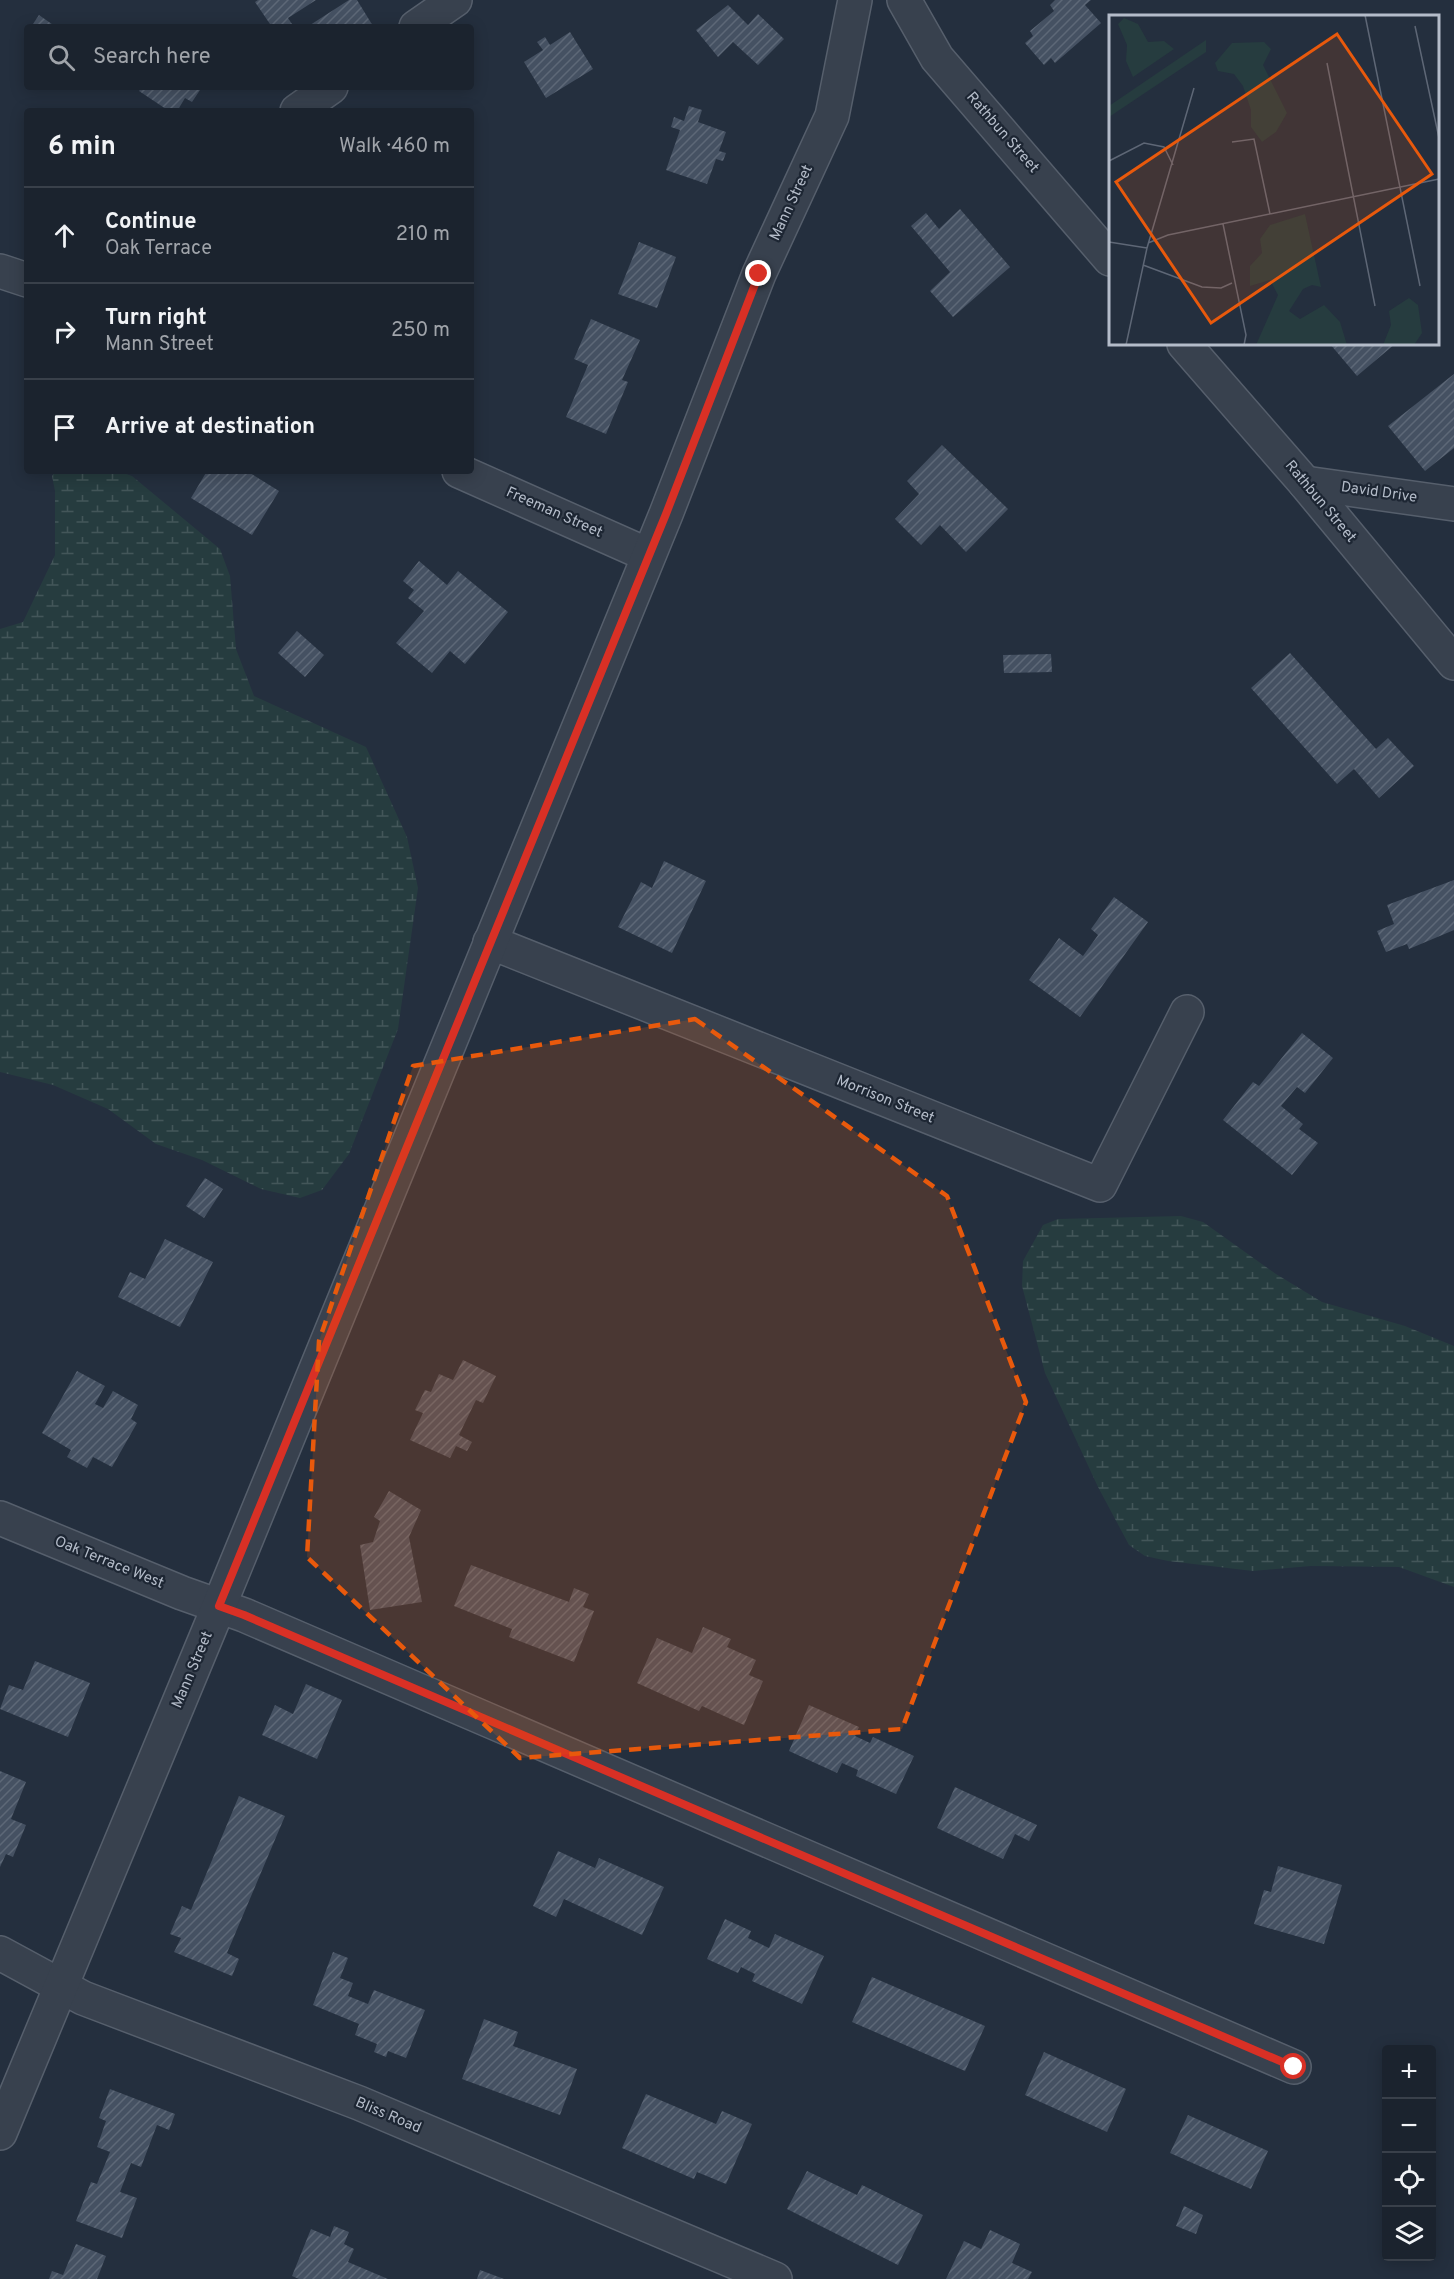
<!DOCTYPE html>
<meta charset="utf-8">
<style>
body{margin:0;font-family:Overpass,sans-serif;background:#282f3a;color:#f1f3f6}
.controls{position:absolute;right:18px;bottom:18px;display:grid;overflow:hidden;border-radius:6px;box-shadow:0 3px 15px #0003}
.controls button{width:54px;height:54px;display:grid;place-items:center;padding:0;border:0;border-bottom:2px solid #39404a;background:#1b232e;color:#f1f3f6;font:30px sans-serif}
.stop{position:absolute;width:18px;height:18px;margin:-14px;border:4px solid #d93025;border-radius:50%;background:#fff}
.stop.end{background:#d93025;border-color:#fff;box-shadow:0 2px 6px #0008}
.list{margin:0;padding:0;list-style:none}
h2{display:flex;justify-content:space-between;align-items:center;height:78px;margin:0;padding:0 24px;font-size:26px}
h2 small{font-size:20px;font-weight:400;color:#a0a4aa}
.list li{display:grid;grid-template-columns:39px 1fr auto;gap:18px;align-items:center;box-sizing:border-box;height:96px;padding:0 24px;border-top:2px solid #39404a}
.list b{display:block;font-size:22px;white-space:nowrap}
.list p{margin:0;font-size:20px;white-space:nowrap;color:#a0a4aa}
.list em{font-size:20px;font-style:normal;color:#a0a4aa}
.icon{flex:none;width:33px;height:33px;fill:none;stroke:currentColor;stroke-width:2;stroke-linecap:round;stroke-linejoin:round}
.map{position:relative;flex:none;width:1454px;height:2279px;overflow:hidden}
.search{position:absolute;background:#1b232e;box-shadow:0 3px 15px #0003;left:24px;top:24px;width:450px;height:66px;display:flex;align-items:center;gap:15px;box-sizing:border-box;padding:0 21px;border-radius:6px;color:#a0a4aa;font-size:22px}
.panel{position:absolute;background:#1b232e;box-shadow:0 3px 15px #0003;left:24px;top:108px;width:450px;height:366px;border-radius:6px}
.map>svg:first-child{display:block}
.wetland{fill:url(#wetland-marsh)}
.building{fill:url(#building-hatch)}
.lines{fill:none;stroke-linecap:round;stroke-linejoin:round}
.minor-casing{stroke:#565f6c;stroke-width:36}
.minor{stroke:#38414e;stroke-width:33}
.route{stroke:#d93025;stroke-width:8}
.marked{fill:#e8590c;fill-opacity:0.2;stroke:#e8590c;stroke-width:4.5;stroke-dasharray:12 8;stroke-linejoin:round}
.labels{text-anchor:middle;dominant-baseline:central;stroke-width:4.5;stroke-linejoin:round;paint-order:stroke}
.street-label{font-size:15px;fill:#b4bcc9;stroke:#1d2633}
.inset-road{fill:none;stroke:#5e6776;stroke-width:1.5}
.view{fill:#e8590c;fill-opacity:0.15;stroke:#e8590c;stroke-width:3}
.inset-edge{fill:none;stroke:#b4bcc9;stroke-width:3}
</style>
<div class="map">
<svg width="1454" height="2279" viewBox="0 0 1454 2279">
<defs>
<pattern id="wetland-marsh" width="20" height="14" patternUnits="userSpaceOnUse" patternTransform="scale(1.5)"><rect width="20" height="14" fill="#263c3f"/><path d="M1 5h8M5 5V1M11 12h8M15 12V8" fill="none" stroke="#435659"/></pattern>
<pattern id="building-hatch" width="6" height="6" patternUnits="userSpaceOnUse" patternTransform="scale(1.5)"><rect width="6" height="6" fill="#455162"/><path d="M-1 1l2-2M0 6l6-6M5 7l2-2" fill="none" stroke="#5d6877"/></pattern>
</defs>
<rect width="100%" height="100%" fill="#242f3e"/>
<g class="wetland">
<path d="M56,471H118L132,476L220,549L230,576L236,649L254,696L366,747L407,837L418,888L398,1029L349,1154L322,1190L300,1198L261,1189L202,1160L156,1144L108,1109L53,1085L0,1072V629L23,622L55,555V491L52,476Z"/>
<path d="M1181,1216L1203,1222L1276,1274L1322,1302L1405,1326L1454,1346V1587L1399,1567L1311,1566L1253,1571L1168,1561L1145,1556L1129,1545L1098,1487L1045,1373L1022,1286L1023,1261L1043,1225L1058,1219Z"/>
</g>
<g class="building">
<path d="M258,0H316L288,18L294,27H272L255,2Z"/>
<path d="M349,0H357L373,26L307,27Z"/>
<path d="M1055,0H1091L1085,5L1101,23L1055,63L1051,58L1044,65L1025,43L1033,36L1030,31L1054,11L1050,5Z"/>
<path d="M728,5L748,25L758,14L784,39L758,65L733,42L718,57L696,30Z"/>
<path d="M39,15L56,27H31Z"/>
<path d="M570,32L593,69L546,98L524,62L543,50L537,42L545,37L550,45Z"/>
<path d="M142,87H202L192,102L185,98L179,108L183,111H169L139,91Z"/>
<path d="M689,106L702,110L698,122L726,132L719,151L726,153L723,161L716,159L707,184L666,170L680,130L671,127L674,117L684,121Z"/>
<path d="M960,209L1010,267L953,317L930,291L950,272L911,226L926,213L939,229Z"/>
<path d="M639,242L676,257L657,308L618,294Z"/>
<path d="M591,319L640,340L622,380L628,382L606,434L566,417L588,365L574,359Z"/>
<path d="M1330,344H1395L1357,376Z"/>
<path d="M1454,374V448L1425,471L1388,426Z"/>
<path d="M942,445L1008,509L966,552L940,525L921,545L895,519L919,494L907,481Z"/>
<path d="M207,471H247L279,491L252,535L191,498Z"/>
<path d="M419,561L447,585L458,571L508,612L465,664L450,651L432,673L396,643L424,611L408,598L414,590L403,581Z"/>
<path d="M297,631L324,655L305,677L278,653Z"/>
<path d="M1290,653L1376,749L1388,738L1414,766L1379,798L1354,769L1337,784L1251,688Z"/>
<path d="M1051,654L1052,672L1004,673L1003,655Z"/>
<path d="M664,861L706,881L672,953L618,927L641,882L652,888Z"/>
<path d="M1454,880V930L1409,949L1407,944L1386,952L1377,931L1394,924L1387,905Z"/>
<path d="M1114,897L1148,922L1080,1017L1029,980L1059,938L1083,956L1098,935L1091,929Z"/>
<path d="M1302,1033L1333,1058L1305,1093L1297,1087L1281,1106L1303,1124L1299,1129L1318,1143L1292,1175L1223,1120L1253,1082L1259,1086Z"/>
<path d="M205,1178L223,1189L204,1218L186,1206Z"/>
<path d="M165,1239L213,1262L180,1327L118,1297L130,1272L145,1279Z"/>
<path d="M463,1360L496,1376L483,1403L476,1400L459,1435L472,1442L467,1451L456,1446L450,1458L410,1440L423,1413L415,1410L425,1390L431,1392L439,1374L453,1380Z"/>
<path d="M77,1371L105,1386L95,1404L103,1408L113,1391L138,1405L131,1419L137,1423L112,1467L93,1457L87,1468L67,1457L71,1450L42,1433Z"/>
<path d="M389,1491L421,1510L409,1537L422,1602L370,1610L360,1545L373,1542L380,1521L374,1517Z"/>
<path d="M471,1565L569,1602L574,1588L589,1594L583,1607L594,1611L574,1662L509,1637L512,1629L454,1606Z"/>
<path d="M703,1627L731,1639L727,1647L756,1660L749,1675L763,1681L744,1725L702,1706L699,1711L637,1683L657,1638L692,1653Z"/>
<path d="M35,1661L90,1683L68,1737L0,1709L9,1685L23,1690Z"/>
<path d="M306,1684L342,1700L317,1759L262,1735L275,1705L293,1714Z"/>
<path d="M809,1705L859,1727L855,1736L870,1743L873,1737L914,1756L896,1794L856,1776L858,1770L842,1763L837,1773L789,1751Z"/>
<path d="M0,1771L26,1782L11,1819L26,1825L13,1857L6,1854L0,1867Z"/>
<path d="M955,1787L1037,1825L1029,1841L1015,1834L1003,1859L937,1828Z"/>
<path d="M239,1796L285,1816L227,1953L239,1959L232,1976L174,1952L181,1938L170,1934L182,1906L191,1910Z"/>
<path d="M558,1851L595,1868L599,1858L664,1887L642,1935L564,1899L556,1917L533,1906Z"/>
<path d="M1278,1866L1342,1885L1324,1944L1254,1924L1264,1890L1271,1892Z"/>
<path d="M725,1919L751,1931L748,1938L769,1948L775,1934L824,1956L802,2004L752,1981L755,1974L741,1967L738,1973L707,1959Z"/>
<path d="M333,1952L348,1958L340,1978L353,1983L348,1996L368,2004L374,1990L425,2010L406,2058L388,2051L386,2057L374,2052L377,2044L355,2035L359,2024L313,2005Z"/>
<path d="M872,1977L985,2026L965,2071L852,2022Z"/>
<path d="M484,2019L518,2032L513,2046L577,2069L560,2115L462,2079Z"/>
<path d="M1044,2052L1126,2089L1107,2132L1025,2095Z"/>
<path d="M110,2089L175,2114L169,2130L157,2125L141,2167L131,2163L120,2192L137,2198L122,2238L76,2221L91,2182L97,2184L110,2152L97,2147L106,2121L99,2118Z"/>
<path d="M646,2094L716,2124L722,2111L752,2124L726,2184L697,2172L694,2179L622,2148Z"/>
<path d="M1188,2115L1268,2151L1251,2189L1170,2153Z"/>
<path d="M807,2171L857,2195L862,2185L923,2215L898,2265L787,2209Z"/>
<path d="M1184,2206L1203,2215L1196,2234L1176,2226Z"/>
<path d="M334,2226L349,2232L344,2244L354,2249L348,2262L388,2279H299L292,2276L311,2229L330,2237Z"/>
<path d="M990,2230L1020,2244L1012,2263L1032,2272L1028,2279H946L964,2241L981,2249Z"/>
<path d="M76,2244L106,2256L97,2279H49L52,2271L63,2275Z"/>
<path d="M480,2270L504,2279H477Z"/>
</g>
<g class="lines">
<g class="minor-casing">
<g id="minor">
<path d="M904,0L937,58L1110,259"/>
<path d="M416,27L455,0"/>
<path d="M297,111L331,87"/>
<path d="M0,271L27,280"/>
<path d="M1184,344L1305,483L1454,663"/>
<path d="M459,471L648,555"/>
<path d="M1305,483L1454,504"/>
<path d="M490,942L1100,1185L1187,1012"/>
<path d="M0,1518L182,1593L244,1615L1294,2067"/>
<path d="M0,1953L83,1998L359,2103L775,2279"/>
<path d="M0,2133L219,1606L666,514L759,274L832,116L855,0"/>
</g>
</g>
<use href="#minor" class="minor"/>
</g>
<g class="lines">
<path class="route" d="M759,274L666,514L219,1606L244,1615L1294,2067"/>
</g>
<path class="marked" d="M695,1019L947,1196L1026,1402L902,1729L520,1758L307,1557L319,1341L413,1066Z"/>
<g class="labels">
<g class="street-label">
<text transform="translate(1002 133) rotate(49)">Rathbun Street</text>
<text transform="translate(792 203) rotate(-65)">Mann Street</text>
<text transform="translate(1379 493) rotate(8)">David Drive</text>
<text transform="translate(1320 502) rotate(50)">Rathbun Street</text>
<text transform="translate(554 513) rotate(24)">Freeman Street</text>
<text transform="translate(885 1100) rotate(22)">Morrison Street</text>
<text transform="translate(109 1563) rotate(22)">Oak Terrace West</text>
<text transform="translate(193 1670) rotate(-67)">Mann Street</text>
<text transform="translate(388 2116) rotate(23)">Bliss Road</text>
</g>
</g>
<g transform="translate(1109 15)">
<rect width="330" height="330" fill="#242f3e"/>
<path d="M15,3L29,9L39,27L55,26L65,34L24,62L17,46L18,30L9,9ZM155,27L162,34L154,50L178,98L167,117L153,127L142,112V95L134,71L125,59L109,56L106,48L123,28ZM196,199L212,272L203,270L194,274L180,296L191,304L215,290L231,307L238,330H147L169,280L161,265L141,271V251L153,238L151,224L161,210ZM300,283L309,290L313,318L305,330H274L282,310L280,296Z" fill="#263c3f"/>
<path d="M97,25V37L0,102V91Z" fill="#263c3f"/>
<path class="inset-road" d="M256,0L311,271M306,11L330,123M218,48L266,291M123,127L145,124L161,199M0,146L35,128L55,132L64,150M114,209L137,320L135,330M0,227L38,233M39,228L59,220L330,164M34,250L93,272L112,273L123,268M17,330L38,233L85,73"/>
<path class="view" d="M228,19L323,159L102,308L7,167Z"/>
<rect width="330" height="330" class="inset-edge"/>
</g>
</svg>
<div class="controls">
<button>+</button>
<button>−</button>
<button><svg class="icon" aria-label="locate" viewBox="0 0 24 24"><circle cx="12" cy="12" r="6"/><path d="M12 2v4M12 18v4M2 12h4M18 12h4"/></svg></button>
<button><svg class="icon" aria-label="layers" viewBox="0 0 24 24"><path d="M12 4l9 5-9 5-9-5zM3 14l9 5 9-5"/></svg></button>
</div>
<div class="stop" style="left:1294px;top:2067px"></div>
<div class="stop end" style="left:759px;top:274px"></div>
<div class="search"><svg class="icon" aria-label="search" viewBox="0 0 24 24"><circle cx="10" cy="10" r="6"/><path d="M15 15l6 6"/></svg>Search here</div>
<section class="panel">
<h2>6 min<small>Walk · 460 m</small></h2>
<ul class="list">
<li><svg class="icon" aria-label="ahead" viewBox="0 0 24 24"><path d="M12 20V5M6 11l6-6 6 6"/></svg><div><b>Continue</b><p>Oak Terrace</p></div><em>210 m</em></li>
<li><svg class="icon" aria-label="right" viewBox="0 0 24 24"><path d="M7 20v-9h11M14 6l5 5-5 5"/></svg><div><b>Turn right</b><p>Mann Street</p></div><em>250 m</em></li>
<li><svg class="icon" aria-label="arrive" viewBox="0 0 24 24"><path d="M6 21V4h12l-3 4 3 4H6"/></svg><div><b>Arrive at destination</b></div></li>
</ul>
</section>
</div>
